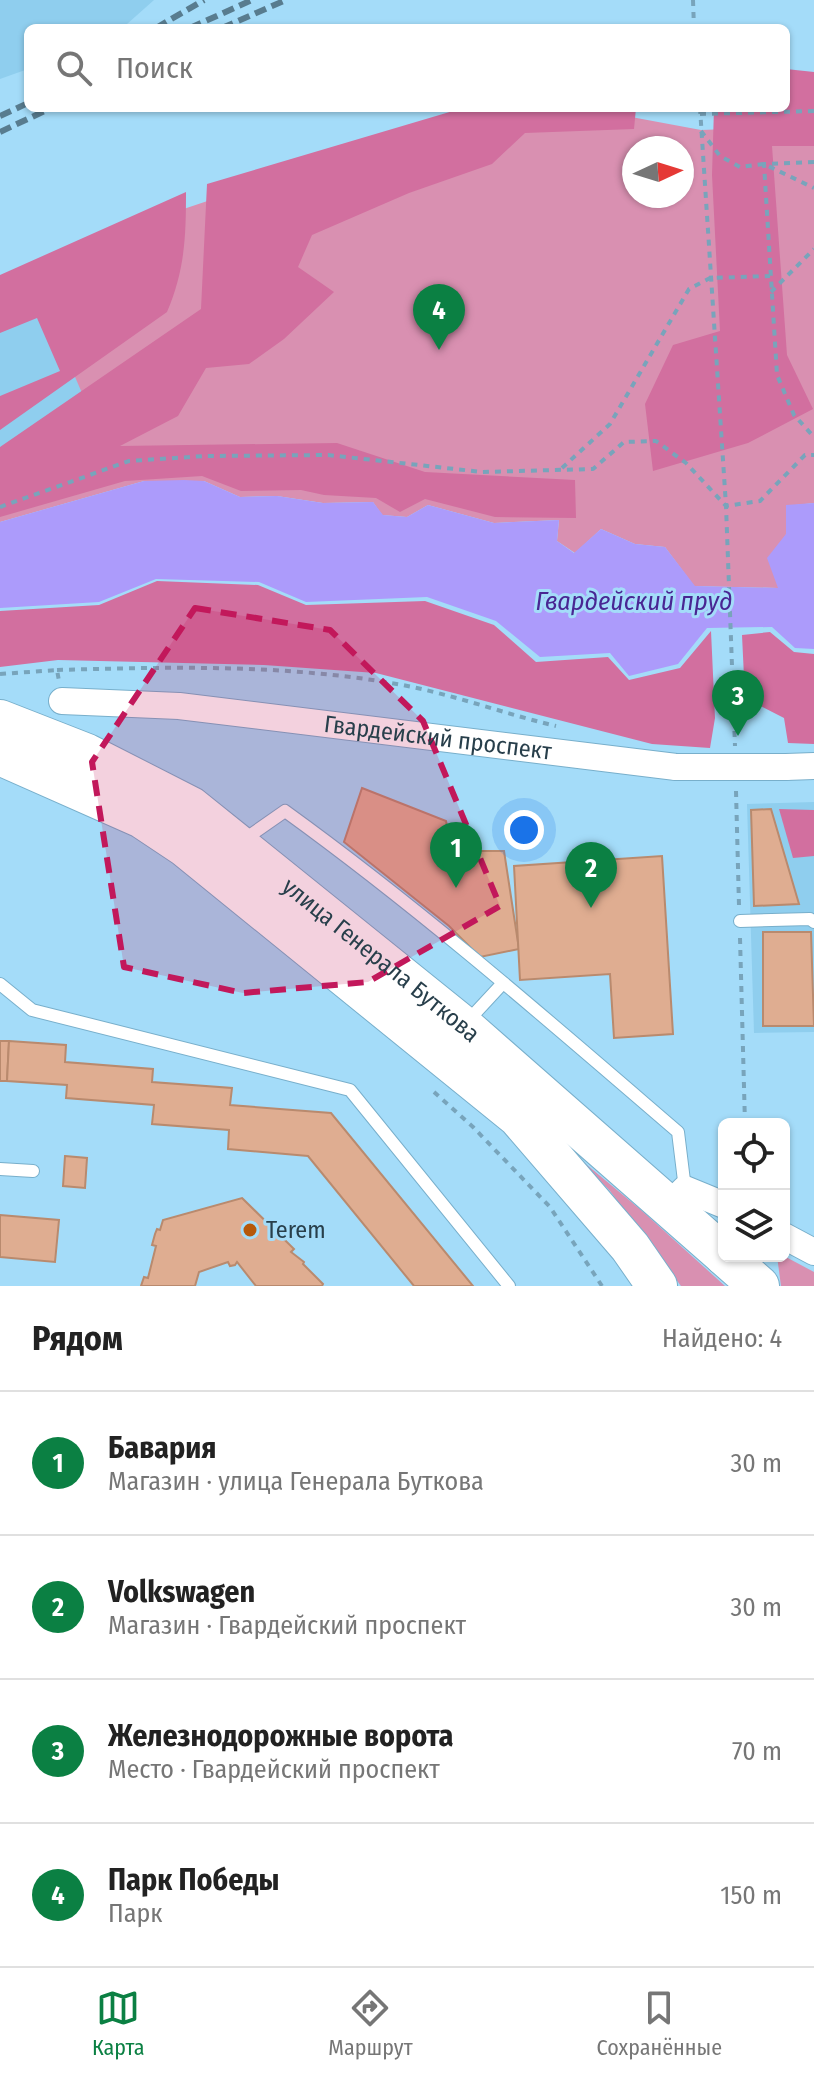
<!DOCTYPE html>
<html lang="ru">
<meta charset="utf-8">
<style>
body{margin:0;font-family:"Fira Sans Condensed",sans-serif;background:#f2f2f2;color:#222}
.controls{position:absolute;right:24px;bottom:24px;display:grid;overflow:hidden;border-radius:12px;box-shadow:0 2px 6px #0004}
.controls button{width:72px;height:72px;display:grid;place-items:center;padding:0;border:0;border-bottom:2px solid #e0e0e0;background:#fff;color:#222;font:40px sans-serif}
.compass{position:absolute;left:622px;top:136px;width:72px;height:72px;border-radius:50%;background:#fff;box-shadow:0 2px 6px #0004;rotate:86deg}
.you{position:absolute;left:524px;top:830px;width:28px;height:28px;margin:-20px;border:6px solid #fff;border-radius:50%;background:#1a73e8;box-shadow:0 0 0 12px #1a73e833}
.badge{display:grid;place-items:center;width:52px;height:52px;border-radius:50%;background:#0b8043;color:#fff;font-size:26px;font-weight:700}
.pin{position:absolute;translate:-50% -66px;filter:drop-shadow(0 2px 4px #0008)}
.pin::after{content:'';position:absolute;top:42px;width:28px;height:24px;background:inherit;clip-path:polygon(0 0,100% 0,50% 100%)}
.list{margin:0;padding:0;list-style:none}
h2{display:flex;justify-content:space-between;align-items:center;height:104px;margin:0;padding:0 32px;font-size:34px}
h2 small{font-size:26px;font-weight:400;color:#767676}
.list li{display:grid;grid-template-columns:52px 1fr auto;gap:24px;align-items:center;box-sizing:border-box;height:144px;padding:0 32px;border-top:2px solid #e0e0e0}
.list b{display:block;font-size:30px;white-space:nowrap}
.list p{margin:0;font-size:26px;white-space:nowrap;color:#767676}
.list em{font-size:26px;font-style:normal;color:#767676}
.icon{flex:none;width:44px;height:44px;fill:none;stroke:currentColor;stroke-width:2;stroke-linecap:round;stroke-linejoin:round}
.map{position:relative;flex:none;width:814px;height:1286px;overflow:hidden}
.search{position:absolute;background:#fff;box-shadow:0 2px 6px #0004;left:24px;right:24px;top:24px;height:88px;display:flex;align-items:center;gap:20px;box-sizing:border-box;padding:0 28px;border-radius:12px;color:#767676;font-size:30px}
.sheet{height:680px;background:#fff}
nav{display:flex;justify-content:space-around;align-items:center;box-sizing:border-box;height:112px;border-top:2px solid #e0e0e0;background:#fff;font-size:22px;color:#767676}
nav a{display:grid;justify-items:center;gap:4px}
nav .on{color:#0b8043}
.map>svg:first-child{display:block}
.built{fill:#8fceee}
.green{fill:#d990b1;fill-rule:evenodd}
.forest{fill:#d26f9f}
.water{fill:#ac9bfb}
.building{fill:#dfad91;stroke:#b98a6e;stroke-width:2}
.lines{fill:none;stroke-linecap:round;stroke-linejoin:round}
.lane-casing{stroke:#78afcb;stroke-width:14}
.street-casing{stroke:#78afcb;stroke-width:28}
.primary-casing{stroke:#78afcb;stroke-width:42}
.path{stroke:#78a4bb;stroke-width:4;stroke-dasharray:6 6;stroke-linecap:butt}
.lane{stroke:#fff;stroke-width:12}
.street{stroke:#fff;stroke-width:26}
.primary{stroke:#fff;stroke-width:40}
.rail{stroke:#587c8f;stroke-width:6;stroke-dasharray:12 6;stroke-linecap:butt}
.street-bridge-casing{stroke:#78afcb;stroke-width:28;stroke-linecap:butt}
.street-bridge{stroke:#fff;stroke-width:26}
.marked{fill:#c2185b;fill-opacity:0.2;stroke:#c2185b;stroke-width:6;stroke-dasharray:16 10;stroke-linejoin:round}
.poi-dot{fill:#b6580a;stroke:#a4dcf9;stroke-width:3}
.labels{text-anchor:middle;dominant-baseline:central;stroke-width:6;stroke-linejoin:round;paint-order:stroke}
.street-label{font-size:24px;fill:#283f4b;stroke:#a4dcf9}
.poi-label{font-size:24px;fill:#283f4b;stroke:#a4dcf9;text-anchor:start}
.water-label{font-size:26px;font-style:italic;fill:#492693;stroke:#a4dcf9}
</style>
<div class="map">
<svg width="814" height="1286" viewBox="0 0 814 1286">
<rect width="100%" height="100%" fill="#a4dcf9"/>
<g class="built">
<path d="M0,0H154L127,24L118,28H28V69L0,79Z"/>
<path d="M28,269L100,432L0,474V282Z"/>
<path d="M814,802V1032L754,1033L747,804Z"/>
</g>
<g class="green">
<path d="M583,108L701,130L814,126V503L787,506L786,534L778,588L694,586L665,547L635,544L601,529L575,553L557,541L559,520L494,523L428,505L407,517L382,515L373,502L323,503L277,496L240,497L204,481H144L0,522V474L99,432L28,269L94,239L459,117ZM634,148H682V196H634Z"/>
<path d="M575,1155L641,1210L725,1286H681L610,1191Z"/>
<path d="M777,1256H784L814,1272V1286H781Z"/>
</g>
<g class="forest">
<path d="M786,69L814,72V146H772L787,355L813,409L748,443L653,471L645,404L673,345L720,331L712,175L714,108H786Z"/>
<path d="M463,108H636L634,129L525,133L492,164L409,193L312,235L298,267L334,292L284,339L249,364L206,368L178,416L120,446L337,443L425,472L575,480L576,518L495,517L425,499L400,512L376,498L324,495L301,490L241,491L202,476L125,481L0,517V447L201,309L207,184Z"/>
<path d="M186,192C186,236 185,270 167,312L0,430V396L60,371L37,318L0,333V275Z"/>
<path d="M157,581L258,585L306,605L425,601L494,625L536,662L608,657L629,680L680,668L711,631L715,718L710,748L652,744L376,673L264,665L58,660L0,667V611L99,605Z"/>
<path d="M770,632L794,652L814,654V744L788,743L784,718L745,698L742,635Z"/>
<path d="M779,809L814,810V856L793,858Z"/>
</g>
<path class="water" d="M184,480L204,481L240,497L277,496L323,503L373,502L383,515L407,517L428,505L494,523L559,520L557,541L574,553L601,529L635,544L665,547L695,586L778,588L767,558L786,534V505L814,503V649L795,648L772,627L707,628L678,664L629,676L610,653L540,657L496,621L427,597L306,602L259,582L156,579L99,602L0,608V522L144,481Z"/>
<g class="building">
<path d="M362,788L446,821L449,836L464,834L466,851H504L519,949L480,957L449,926L344,842Z"/>
<path d="M771,809L799,904L754,906L751,810Z"/>
<path d="M662,856L673,1034L614,1038L610,974L520,980L514,866Z"/>
<path d="M763,932H811L814,1026H763Z"/>
<path d="M0,1041H9L7,1081H0Z"/>
<path d="M9,1041L66,1045L65,1062L153,1069L152,1082L232,1088L230,1105L331,1113L473,1286H414L308,1156L228,1149L229,1130L152,1124L154,1105L66,1098L67,1085L7,1081Z"/>
<path d="M65,1156L87,1158L85,1188L63,1186Z"/>
<path d="M242,1198L294,1249L291,1252L304,1262L303,1264L323,1284L322,1286H256L237,1262L235,1265L230,1266L228,1262L199,1272L195,1286H141L144,1277L148,1278L156,1246L152,1245L155,1234L157,1229L160,1230L163,1220Z"/>
<path d="M0,1215L59,1220L55,1262L0,1257Z"/>
</g>
<g class="lines">
<g class="lane-casing">
<g id="lane">
<path d="M242,841L285,811C422,910 550,1022 678,1132L685,1189"/>
<path d="M740,921L810,919L814,922"/>
<path d="M0,984L32,1010L350,1090L509,1286"/>
<path d="M465,1024L503,983"/>
<path d="M0,1169L33,1171"/>
</g>
</g>
<g class="street-casing">
<g id="street">
<path id="s1" d="M62,701L179,706L676,767"/>
<path d="M786,767L814,766"/>
<path d="M668,1206L685,1189L724,1205"/>
<path d="M784,1236L814,1252"/>
</g>
</g>
<g class="primary-casing">
<g id="primary">
<path id="s2" d="M0,720L87,754L191,807L463,1026L724,1255"/>
<path d="M0,755L142,818L184,846L518,1117L630,1247L657,1286"/>
<path d="M725,1256L759,1286"/>
</g>
</g>
<g class="path">
<path d="M693,0L694,28"/>
<path d="M700,108L726,506L735,746"/>
<path d="M700,114L814,111"/>
<path d="M701,131L720,156L740,167L764,164L814,188"/>
<path d="M814,162L764,164L777,375L794,415L814,437"/>
<path d="M771,292L814,249"/>
<path d="M562,468L610,424L689,289L710,278L770,276"/>
<path d="M0,507L129,461L205,456L328,455L482,472L593,469L624,442L656,441L686,463L726,506L760,501L805,455H814"/>
<path d="M57,670C169,667 280,664 391,683C447,692 501,713 556,726"/>
<path d="M0,674L57,670L59,681"/>
<path d="M736,791L739,906"/>
<path d="M740,938L745,1124"/>
<path d="M434,1092L473,1127L550,1207L602,1286"/>
</g>
<use href="#lane" class="lane"/>
<use href="#street" class="street"/>
<use href="#primary" class="primary"/>
<g class="rail">
<path d="M156,28L204,0"/>
<path d="M190,28L252,0"/>
<path d="M222,28L286,0"/>
<path d="M0,116L28,103"/>
<path d="M0,132L51,108"/>
</g>
<g class="street-bridge-casing">
<path id="street-bridge" d="M676,767H786"/>
</g>
<use href="#street-bridge" class="street-bridge"/>
</g>
<path class="marked" d="M195,608L330,630L423,721L500,906L368,982L243,993L124,967L92,762Z"/>
<circle class="poi-dot" cx="250" cy="1230" r="8"/>
<g class="labels">
<g class="street-label">
<text stroke="none"><textPath href="#s1" startOffset="378">Гвардейский проспект</textPath></text>
<text stroke="none"><textPath href="#s2" startOffset="454">улица Генерала Буткова</textPath></text>
</g>
<g class="poi-label">
<text x="266" y="1230">Terem</text>
</g>
<g class="water-label">
<text x="634" y="601">Гвардейский пруд</text>
</g>
</g>
</svg>
<div class="controls">
<button><svg class="icon" aria-label="locate" viewBox="0 0 24 24"><circle cx="12" cy="12" r="6"/><path d="M12 2v4M12 18v4M2 12h4M18 12h4"/></svg></button>
<button><svg class="icon" aria-label="layers" viewBox="0 0 24 24"><path d="M12 4l9 5-9 5-9-5zM3 14l9 5 9-5"/></svg></button>
</div>
<svg class="compass" viewBox="-18 -18 36 36"><path d="M0-13l5 13h-10z" fill="#e53935"/><path d="M0 13l5-13h-10z" fill="#767676"/></svg>
<div class="you"></div>
<div class="pin badge" style="left:456px;top:888px">1</div>
<div class="pin badge" style="left:591px;top:908px">2</div>
<div class="pin badge" style="left:738px;top:736px">3</div>
<div class="pin badge" style="left:439px;top:350px">4</div>
<div class="search"><svg class="icon" aria-label="search" viewBox="0 0 24 24"><circle cx="10" cy="10" r="6"/><path d="M15 15l6 6"/></svg>Поиск</div>
</div>
<section class="sheet">
<h2>Рядом<small>Найдено: 4</small></h2>
<ul class="list">
<li><span class="badge">1</span><div><b>Бавария</b><p>Магазин · улица Генерала Буткова</p></div><em>30 m</em></li>
<li><span class="badge">2</span><div><b>Volkswagen</b><p>Магазин · Гвардейский проспект</p></div><em>30 m</em></li>
<li><span class="badge">3</span><div><b>Железнодорожные ворота</b><p>Место · Гвардейский проспект</p></div><em>70 m</em></li>
<li><span class="badge">4</span><div><b>Парк Победы</b><p>Парк</p></div><em>150 m</em></li>
</ul>
</section>
<nav>
<a class="on"><svg class="icon" aria-label="map" viewBox="0 0 24 24"><path d="M3 6l6-2 6 2 6-2v14l-6 2-6-2-6 2zM9 4v14M15 6v14"/></svg>Карта</a>
<a><svg class="icon" aria-label="directions" viewBox="0 0 24 24"><path d="M12 3l9 9-9 9-9-9zM9 14v-3h6M13 9l2 2-2 2"/></svg>Маршрут</a>
<a><svg class="icon" aria-label="saved" viewBox="0 0 24 24"><path d="M7 4h10v16l-5-4-5 4z"/></svg>Сохранённые</a>
</nav>
